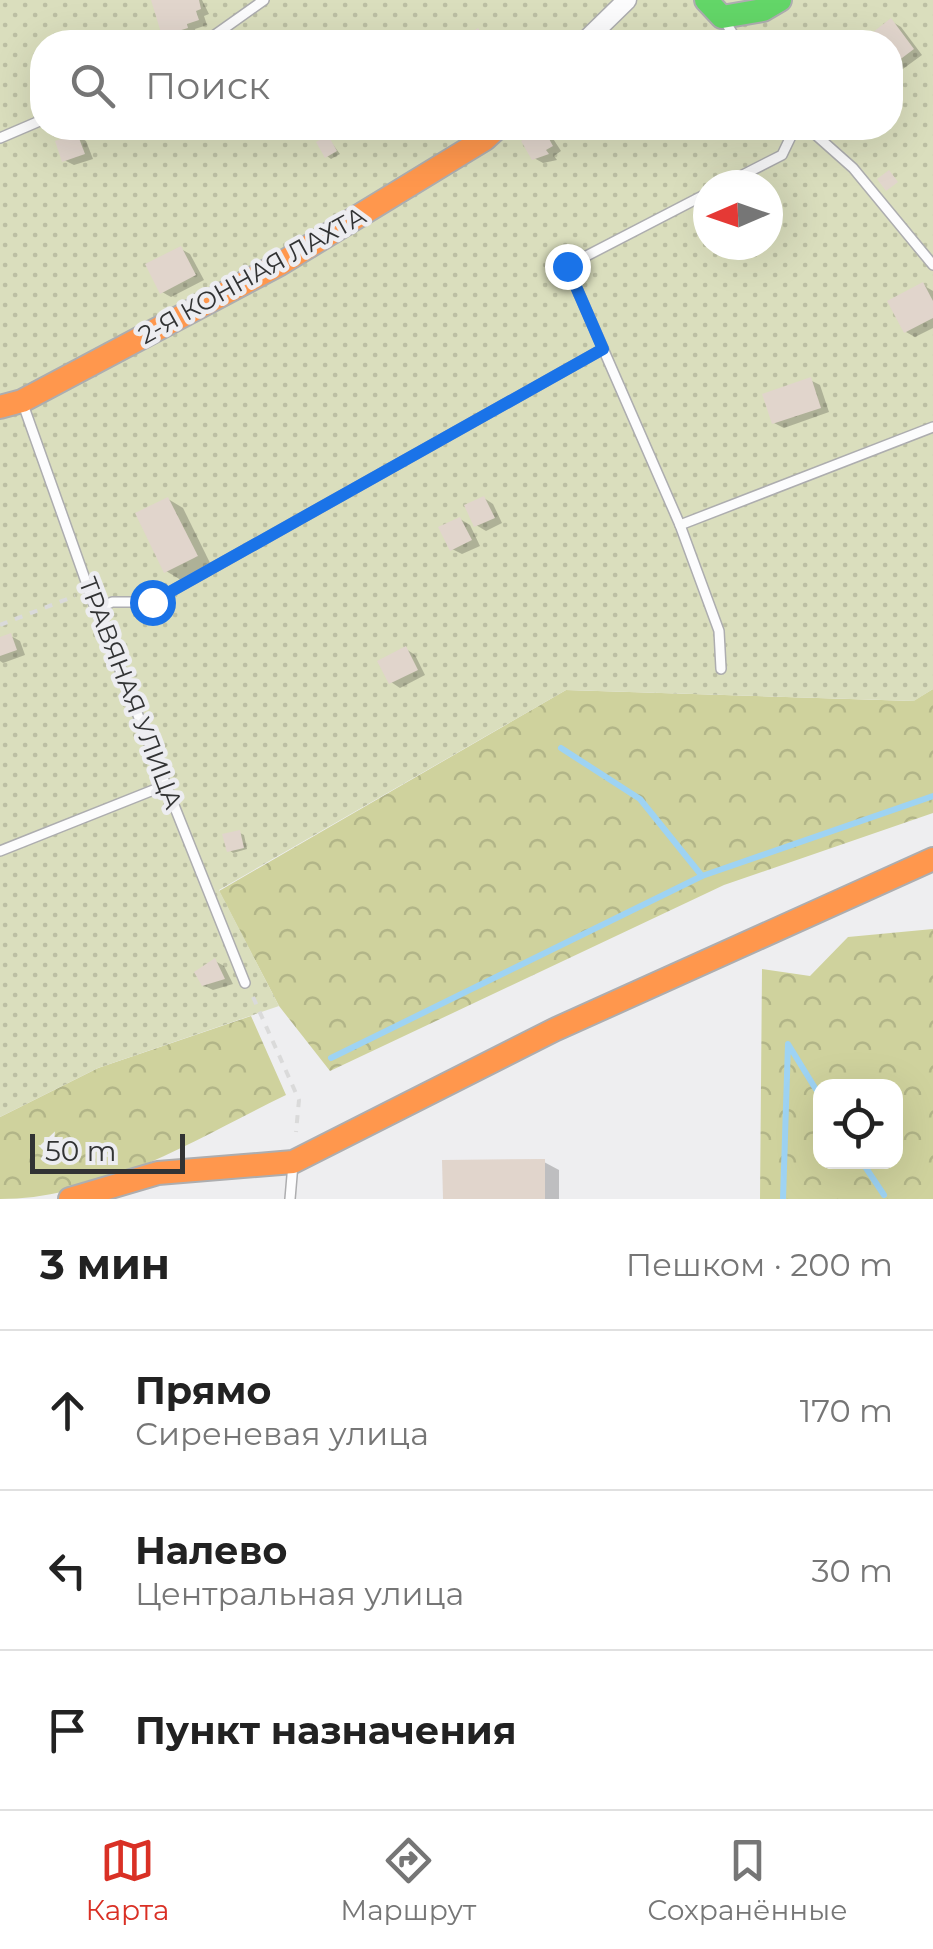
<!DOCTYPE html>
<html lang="ru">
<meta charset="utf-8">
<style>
body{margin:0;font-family:Montserrat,sans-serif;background:#f2f2f2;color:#222}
.controls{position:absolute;right:30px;bottom:30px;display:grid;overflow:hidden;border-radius:20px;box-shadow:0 10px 40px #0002}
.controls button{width:90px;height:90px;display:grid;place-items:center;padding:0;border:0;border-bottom:2px solid #e0e0e0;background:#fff;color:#222;font:50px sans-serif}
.compass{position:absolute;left:693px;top:170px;width:90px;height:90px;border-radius:50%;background:#fff;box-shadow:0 10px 40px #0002;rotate:268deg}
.scale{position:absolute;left:30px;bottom:25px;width:155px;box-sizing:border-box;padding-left:10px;border:5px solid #323334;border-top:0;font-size:28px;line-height:35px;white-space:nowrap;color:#323334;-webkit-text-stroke:8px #ededf1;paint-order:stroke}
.stop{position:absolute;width:30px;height:30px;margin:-22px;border:8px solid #1a73e8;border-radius:50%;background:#fff}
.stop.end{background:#1a73e8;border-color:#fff;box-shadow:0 2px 10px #0008}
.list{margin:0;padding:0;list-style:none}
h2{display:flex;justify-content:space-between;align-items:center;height:130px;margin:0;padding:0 40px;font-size:42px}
h2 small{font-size:32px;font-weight:400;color:#767676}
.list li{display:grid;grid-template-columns:65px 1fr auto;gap:30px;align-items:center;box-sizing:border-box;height:160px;padding:0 40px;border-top:2px solid #e0e0e0}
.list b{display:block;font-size:38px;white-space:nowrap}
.list p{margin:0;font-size:32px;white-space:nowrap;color:#767676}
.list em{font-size:32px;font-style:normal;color:#767676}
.icon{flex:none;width:55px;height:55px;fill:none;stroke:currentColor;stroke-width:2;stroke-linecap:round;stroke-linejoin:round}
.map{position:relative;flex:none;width:933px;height:1199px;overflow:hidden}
.search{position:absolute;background:#fff;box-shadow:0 10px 40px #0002;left:30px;right:30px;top:30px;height:110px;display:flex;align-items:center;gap:25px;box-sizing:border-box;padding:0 35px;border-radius:40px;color:#767676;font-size:38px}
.sheet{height:610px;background:#fff}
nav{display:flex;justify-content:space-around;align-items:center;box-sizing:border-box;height:140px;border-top:2px solid #e0e0e0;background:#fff;font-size:28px;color:#767676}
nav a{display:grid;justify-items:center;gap:5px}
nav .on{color:#d93025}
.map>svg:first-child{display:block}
.forest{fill:url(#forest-crowns);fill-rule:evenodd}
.garden{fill:url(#garden-dots);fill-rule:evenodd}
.shadow{fill:#0003}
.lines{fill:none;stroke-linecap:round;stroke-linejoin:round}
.stream{stroke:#9ed3f3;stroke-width:6}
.building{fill:#e1d5cc}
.lane-casing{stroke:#adadaf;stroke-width:12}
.street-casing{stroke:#adadaf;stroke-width:21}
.fast-casing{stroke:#adadaf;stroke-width:26}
.slow-casing{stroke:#adadaf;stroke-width:26}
.path{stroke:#dadada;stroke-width:4;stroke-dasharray:8 8;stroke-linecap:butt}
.lane{stroke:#fcfcfd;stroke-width:9}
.street{stroke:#fcfcfd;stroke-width:18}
.fast{stroke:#63d668;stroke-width:22}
.slow{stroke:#ff974d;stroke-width:22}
.route{stroke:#1a73e8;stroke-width:12}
.labels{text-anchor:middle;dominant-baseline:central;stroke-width:9;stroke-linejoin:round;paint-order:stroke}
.street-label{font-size:25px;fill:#323334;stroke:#ededf1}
</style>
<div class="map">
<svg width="933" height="1199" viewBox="0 0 933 1199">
<defs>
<pattern id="forest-crowns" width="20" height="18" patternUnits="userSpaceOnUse" patternTransform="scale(2.5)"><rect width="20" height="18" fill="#cfd29d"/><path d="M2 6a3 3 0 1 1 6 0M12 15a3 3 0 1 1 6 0" fill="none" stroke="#b2b588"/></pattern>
<pattern id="garden-dots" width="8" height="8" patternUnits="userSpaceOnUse" patternTransform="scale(2.5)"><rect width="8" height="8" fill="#dadebd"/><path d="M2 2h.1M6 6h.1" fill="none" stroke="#bcbfa3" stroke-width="1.8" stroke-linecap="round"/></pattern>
</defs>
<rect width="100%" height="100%" fill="#eeeef0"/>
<g class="forest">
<path d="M933,689V813L724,885L330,1071L279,1006L219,891L566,690L913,701Z"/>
<path d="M933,929V1199H760L762,969L810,976L848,937ZM896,1086V1162H820V1086Z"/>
<path d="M251,1016L286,1095C197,1138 102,1199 0,1199V1117L98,1068Z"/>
</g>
<path class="garden" d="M0,0H933V689L914,701L566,690L219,890L279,1006L98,1068L0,1117ZM42,42H890V128H42ZM708,185H768V245H708Z"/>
<g class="shadow">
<path d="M154,0H202L209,14L204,16L207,25L195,29L196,33L173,40L164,34Z"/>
<path d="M891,21L901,27L922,55L896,74L890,71V42L866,40Z"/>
<path d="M543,131L552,137L561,151L554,156L557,160L543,163L534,158Z"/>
<path d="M77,135L86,141L93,159L74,165L64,160Z"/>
<path d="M328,138L340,154L331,159L327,156Z"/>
<path d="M181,249L190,254L204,280L171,297L162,292Z"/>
<path d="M923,285L933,291V328L915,337L906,332Z"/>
<path d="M810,380L820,385L829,412L784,428L774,423Z"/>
<path d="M484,498L493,504L502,523L486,531L476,525Z"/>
<path d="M168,499L183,508L211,565L181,580L166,571Z"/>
<path d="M460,519L470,525L480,546L462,554L452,549Z"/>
<path d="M11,636L20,641L25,655L3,663L0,661V640Z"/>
<path d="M406,649L415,655L425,675L400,688L391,682Z"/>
<path d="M240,833L244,835L247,849L233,853L229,850Z"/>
<path d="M215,961L224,966L233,984L213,990L203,985Z"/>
<path d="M544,1162L559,1170V1199H445Z"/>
</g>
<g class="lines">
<g class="stream">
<path d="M561,748L640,799L702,876"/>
<path d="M331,1058L702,876L933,796"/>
<path d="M862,1162L884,1195"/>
<path d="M783,1199L788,1044L820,1096"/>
</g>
</g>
<g class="building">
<path d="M151,0H199L201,9L196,11L199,20L187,24L188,28L162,36Z"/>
<path d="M891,18L914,49L890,67V42H865L863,40Z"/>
<path d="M478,28L488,42H455Z"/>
<path d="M543,128L553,146L546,150L549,154L532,160L521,141Z"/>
<path d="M77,133L85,154L62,162L55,141Z"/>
<path d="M328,135L337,151L325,158L316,142Z"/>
<path d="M889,170L898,182L886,191L877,179Z"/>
<path d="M181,246L196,275L160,294L145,264Z"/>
<path d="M923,282L933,301V318L904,333L887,301Z"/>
<path d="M811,377L821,408L772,424L762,394Z"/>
<path d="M484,496L495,518L474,527L464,505Z"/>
<path d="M168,497L198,556L164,573L135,513Z"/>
<path d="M460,517L472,540L450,551L438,527Z"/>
<path d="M11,633L17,650L0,656V637Z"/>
<path d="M406,646L418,670L389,684L377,661Z"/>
<path d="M240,830L244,848L227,852L222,834Z"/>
<path d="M215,958L225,979L202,986L194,972Z"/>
<path d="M545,1159V1199H443L442,1160Z"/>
</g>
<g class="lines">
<g class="lane-casing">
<g id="lane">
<path d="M726,23L738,42"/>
<path d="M205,42L264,0"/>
<path d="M808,128L853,168L933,265"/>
<path d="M0,138L42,120"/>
<path d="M723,185L782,155L795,128"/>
<path d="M708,193L567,266L680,525L719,631L721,669"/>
<path d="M24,407L96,610L245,983"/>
<path d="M680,525L933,427"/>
<path d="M96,610L112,602H152L603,349"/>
<path d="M0,851L166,785"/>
<path d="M290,1199L293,1164"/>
</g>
</g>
<g class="street-casing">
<path id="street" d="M584,42L627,0"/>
</g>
<g class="fast-casing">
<path id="fast" d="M706,0L722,17L763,10L780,0"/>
</g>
<g class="slow-casing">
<g id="slow">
<path d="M0,407L22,401L280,264L485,139L497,128"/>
<path d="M70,1199L158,1173L293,1162L554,1030L933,859"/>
</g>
</g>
<g class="path">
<path d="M0,625L75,596"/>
<path d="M253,997L299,1100L296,1132"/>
</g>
<use href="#lane" class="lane"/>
<use href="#street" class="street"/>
<use href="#fast" class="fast"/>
<use href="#slow" class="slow"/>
</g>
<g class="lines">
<path class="route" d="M152,602L603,349L567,266"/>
</g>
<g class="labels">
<g class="street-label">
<text transform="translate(252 275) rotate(-29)">2-Я КОННАЯ ЛАХТА</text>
<text transform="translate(131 693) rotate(69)">ТРАВЯНАЯ УЛИЦА</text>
</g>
</g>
</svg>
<div class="controls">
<button><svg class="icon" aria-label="locate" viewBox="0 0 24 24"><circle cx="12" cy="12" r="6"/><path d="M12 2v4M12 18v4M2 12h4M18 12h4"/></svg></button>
</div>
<svg class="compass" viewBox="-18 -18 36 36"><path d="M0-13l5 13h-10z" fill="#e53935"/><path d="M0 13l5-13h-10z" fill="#767676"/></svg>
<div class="scale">50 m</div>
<div class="stop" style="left:152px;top:602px"></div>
<div class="stop end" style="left:567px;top:266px"></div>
<div class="search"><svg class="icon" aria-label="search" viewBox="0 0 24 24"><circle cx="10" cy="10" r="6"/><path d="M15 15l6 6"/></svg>Поиск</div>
</div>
<section class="sheet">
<h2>3 мин<small>Пешком · 200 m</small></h2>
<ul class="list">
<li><svg class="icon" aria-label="ahead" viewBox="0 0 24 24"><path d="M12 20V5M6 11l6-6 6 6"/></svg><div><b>Прямо</b><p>Сиреневая улица</p></div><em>170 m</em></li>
<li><svg class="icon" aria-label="left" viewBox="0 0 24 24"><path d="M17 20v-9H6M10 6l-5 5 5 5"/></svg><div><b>Налево</b><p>Центральная улица</p></div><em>30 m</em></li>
<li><svg class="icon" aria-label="arrive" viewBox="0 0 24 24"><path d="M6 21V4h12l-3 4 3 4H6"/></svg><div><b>Пункт назначения</b></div></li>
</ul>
</section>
<nav>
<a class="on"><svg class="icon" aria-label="map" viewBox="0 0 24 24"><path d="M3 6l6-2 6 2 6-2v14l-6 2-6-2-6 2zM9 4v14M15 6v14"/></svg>Карта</a>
<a><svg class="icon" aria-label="directions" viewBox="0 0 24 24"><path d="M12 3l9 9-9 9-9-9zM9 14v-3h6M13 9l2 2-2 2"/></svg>Маршрут</a>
<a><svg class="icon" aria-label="saved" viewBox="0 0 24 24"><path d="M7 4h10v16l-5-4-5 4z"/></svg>Сохранённые</a>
</nav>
